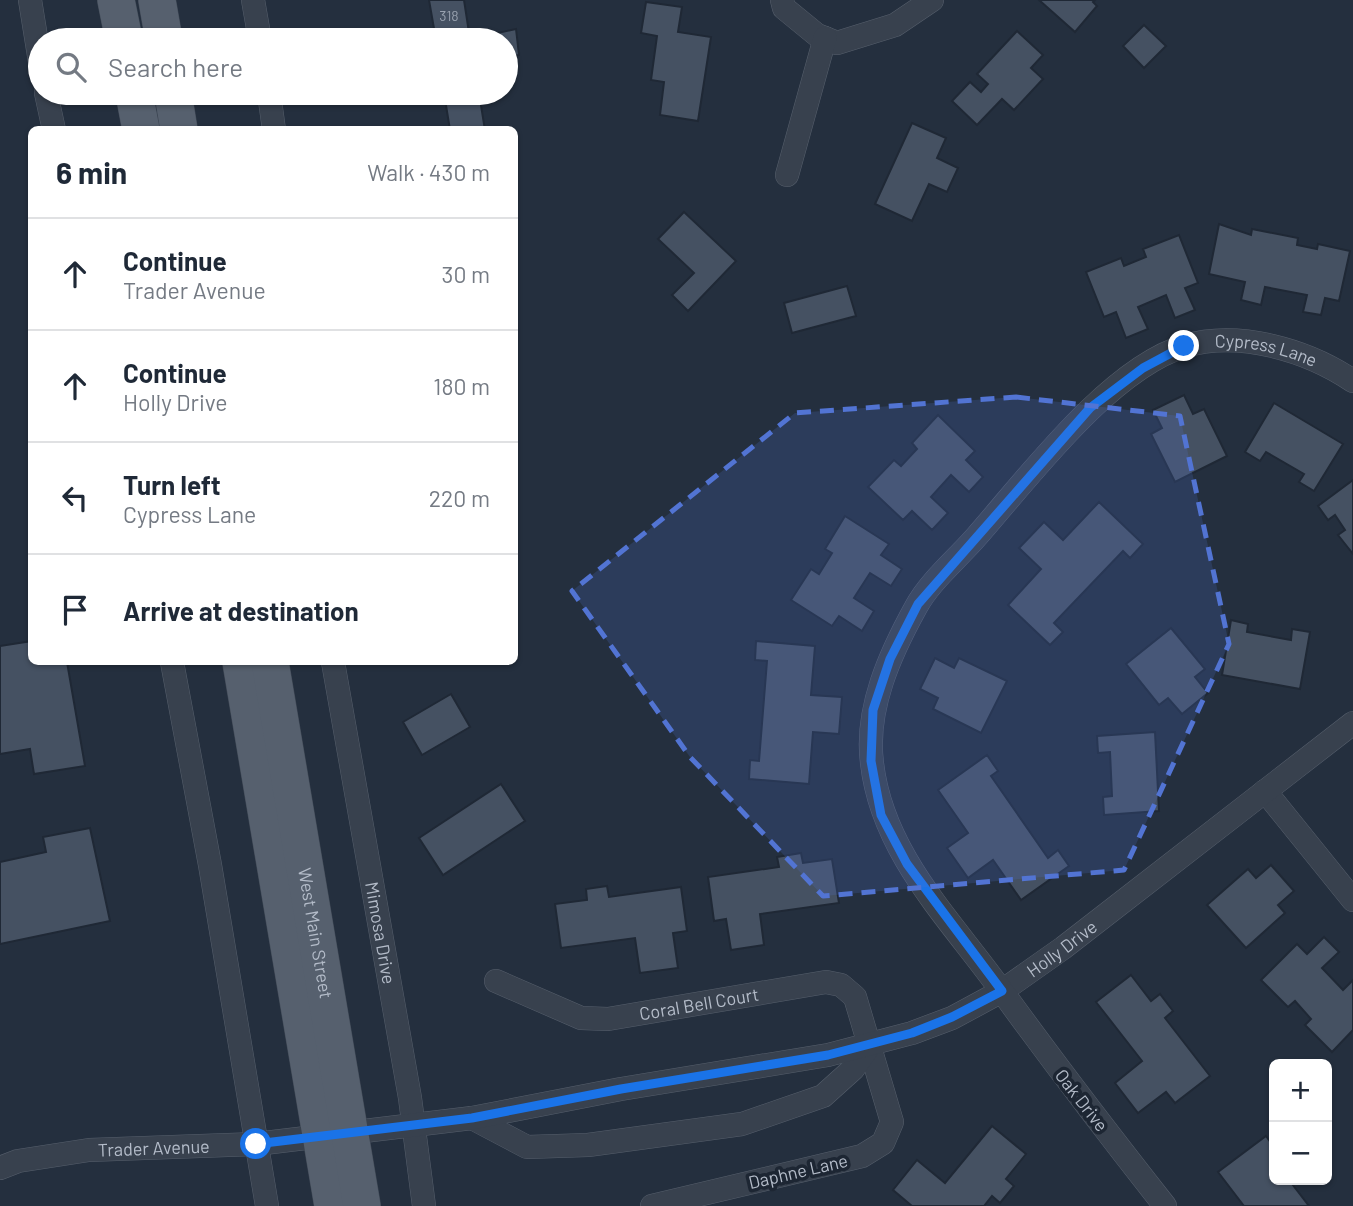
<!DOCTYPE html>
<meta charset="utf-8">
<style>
body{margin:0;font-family:Barlow,sans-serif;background:#f6f6f7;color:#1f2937}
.controls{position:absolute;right:21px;bottom:21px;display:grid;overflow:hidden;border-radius:10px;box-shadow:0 2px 5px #0004}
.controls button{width:63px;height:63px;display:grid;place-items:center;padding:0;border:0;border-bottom:2px solid #e0e1e3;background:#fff;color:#1f2937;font:35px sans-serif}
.stop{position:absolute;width:21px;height:21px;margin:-16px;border:5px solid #1a73e8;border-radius:50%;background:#fff}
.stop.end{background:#1a73e8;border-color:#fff;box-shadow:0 2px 7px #0008}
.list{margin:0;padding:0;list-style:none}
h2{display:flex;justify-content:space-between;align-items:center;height:91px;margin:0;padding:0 28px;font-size:30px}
h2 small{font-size:23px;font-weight:400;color:#747a83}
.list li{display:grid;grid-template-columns:46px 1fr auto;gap:21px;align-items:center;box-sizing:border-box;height:112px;padding:0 28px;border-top:2px solid #e0e1e3}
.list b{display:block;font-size:26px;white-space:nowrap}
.list p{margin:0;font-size:23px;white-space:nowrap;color:#747a83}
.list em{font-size:23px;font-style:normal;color:#747a83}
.icon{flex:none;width:38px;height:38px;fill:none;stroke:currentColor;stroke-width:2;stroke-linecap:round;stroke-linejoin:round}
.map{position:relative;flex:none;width:1353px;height:1206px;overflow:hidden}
.search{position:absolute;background:#fff;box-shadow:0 2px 5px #0004;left:28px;top:28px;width:490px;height:77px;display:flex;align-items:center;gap:18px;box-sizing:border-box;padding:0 24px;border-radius:38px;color:#747a83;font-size:26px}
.panel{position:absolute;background:#fff;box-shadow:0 2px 5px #0004;left:28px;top:126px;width:490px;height:539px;border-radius:10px}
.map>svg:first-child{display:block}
.building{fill:#455162;stroke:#1f2835;stroke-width:2}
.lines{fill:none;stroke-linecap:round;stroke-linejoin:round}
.minor-casing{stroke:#565f6c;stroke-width:24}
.primary-casing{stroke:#414a57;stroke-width:38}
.minor{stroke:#38414e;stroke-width:23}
.primary{stroke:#56606e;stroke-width:37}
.route{stroke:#1a73e8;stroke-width:9}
.marked{fill:#5274d3;fill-opacity:0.2;stroke:#5274d3;stroke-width:5;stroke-dasharray:14 9;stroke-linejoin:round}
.labels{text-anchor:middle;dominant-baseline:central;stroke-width:7;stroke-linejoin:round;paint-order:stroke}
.number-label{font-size:14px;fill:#98a1af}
.street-label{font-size:18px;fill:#b4bcc9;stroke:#1d2633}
</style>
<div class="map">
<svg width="1353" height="1206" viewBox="0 0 1353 1206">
<rect width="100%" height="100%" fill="#242f3e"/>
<g class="building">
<path d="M429,0H464L470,39L516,29L519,55L506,58V40H436Z"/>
<path d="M1039,0H1095L1093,2L1097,6L1075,32Z"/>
<path d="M646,2L682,7L678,32L711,37L698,121L660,115L664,82L651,80L657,36L641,33Z"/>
<path d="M1144,25L1166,46L1144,68L1123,46Z"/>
<path d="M1017,31L1043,55L1031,68L1043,79L1014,110L1002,99L977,125L952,101L970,82L981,92L988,84L977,74Z"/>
<path d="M444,93H479L485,130H450Z"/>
<path d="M912,123L946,138L937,158L958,168L947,192L929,184L912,221L875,204Z"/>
<path d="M684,212L736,261L688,311L672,295L694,273L658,239Z"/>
<path d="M1219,224L1251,235L1252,229L1298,238L1297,245L1317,249L1318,244L1350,251L1339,301L1325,298L1321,315L1303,312L1307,295L1265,287L1261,305L1241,300L1245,282L1209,274Z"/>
<path d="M1179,235L1198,283L1185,288L1195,310L1175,318L1166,295L1138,307L1148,329L1126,338L1116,312L1104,317L1086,272L1121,258L1124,266L1146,257L1143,249Z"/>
<path d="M847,286L856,316L792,333L784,303Z"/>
<path d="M1184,395L1193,414L1204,409L1227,456L1175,482L1151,434L1162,428L1153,410Z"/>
<path d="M1274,403L1343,444L1314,491L1299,482L1304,474L1266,452L1260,461L1245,452Z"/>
<path d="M938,415L975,451L966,460L983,477L969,492L951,475L931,497L948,513L932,530L912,511L903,520L868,487L894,460L901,466L917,449L912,443Z"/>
<path d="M1353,480V554L1338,535L1345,530L1335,515L1328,520L1318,506Z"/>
<path d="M1099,502L1143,544L1130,558L1123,551L1054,623L1063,632L1050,645L1008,605L1041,569L1019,548L1044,522L1063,540Z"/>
<path d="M845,516L889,544L881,555L902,569L891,586L870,573L854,598L874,611L862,631L839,616L832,626L791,600L811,569L819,574L832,553L825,549Z"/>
<path d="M1231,620L1248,624L1247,632L1291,640L1292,629L1310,632L1300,689L1222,675Z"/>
<path d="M1171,628L1205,669L1195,677L1208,693L1182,714L1168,698L1159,705L1126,664Z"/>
<path d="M32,641V662H67L85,766L34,774L30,749L0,754V646Z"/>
<path d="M756,641L815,646L811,695L842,697L839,734L813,732L809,784L749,779L750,760L759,761L767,661L755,660Z"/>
<path d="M935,658L954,668L959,658L1007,681L981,733L933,709L938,698L920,689Z"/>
<path d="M451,694L470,727L422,755L403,722Z"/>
<path d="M1155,732L1159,811L1104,815L1103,797L1112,796L1110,752L1098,753L1097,736Z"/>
<path d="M987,755L998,771L991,776L1048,858L1058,850L1069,866L1021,900L993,860L968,878L947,848L968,833L938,790Z"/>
<path d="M501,784L525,821L443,875L419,838Z"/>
<path d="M90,828L110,921L0,944V862L46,852L43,837Z"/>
<path d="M801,853L803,863L832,859L839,903L760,914L764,945L731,950L726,919L714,921L708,877L779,867L777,857Z"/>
<path d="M1271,865L1294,891L1278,905L1285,913L1246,948L1207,905L1248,869L1256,878Z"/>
<path d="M607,886L609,897L681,887L687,931L673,933L678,968L640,973L635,938L561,948L555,904L587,900L586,889Z"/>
<path d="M1324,937L1339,952L1322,968L1343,990L1353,980V1030L1332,1052L1305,1025L1311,1019L1295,1001L1288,1007L1261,980L1297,944L1307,954Z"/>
<path d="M1131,975L1151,1001L1160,994L1173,1011L1165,1018L1210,1076L1175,1103L1166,1092L1138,1113L1115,1083L1142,1061L1096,1002Z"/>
<path d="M992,1126L1026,1154L1006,1179L1014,1186L1000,1203L992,1196L984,1206H912L893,1190L917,1160L945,1183Z"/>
<path d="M1266,1136L1274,1147L1271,1157L1274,1161V1180H1289L1309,1206H1244L1218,1172Z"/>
</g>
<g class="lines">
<g class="minor-casing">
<g id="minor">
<path d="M30,0L40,62"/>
<path d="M253,0L260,40"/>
<path d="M782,0L784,8L817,35L837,43L895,25L932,0"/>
<path d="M46,93L54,130"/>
<path d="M269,93L274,130"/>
<path d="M787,175L825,38"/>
<path d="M172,662L210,865L267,1206"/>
<path id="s1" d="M333,662L410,1098L424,1206"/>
<path d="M1265,791L1353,900"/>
<path id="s2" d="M496,981L581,1018L608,1019L826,982L841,985L855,997L892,1122L883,1143L862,1156L652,1206"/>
<path d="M472,1118L527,1147L588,1145L742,1124L823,1096L853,1069L870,1045"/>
<path id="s3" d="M0,1168L18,1161L89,1150L256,1144L472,1118L621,1089L828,1055L912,1033L952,1018L1002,991L1063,948L1353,723"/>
<path id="s4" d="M1165,1206C1109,1135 1054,1063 1001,990C950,919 882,853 872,763C865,709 890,654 916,607C930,581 958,558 977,536C1028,478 1110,368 1185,346C1239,330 1307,350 1353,381"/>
</g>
</g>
<g class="primary-casing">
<g id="primary">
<path d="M116,0L124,40"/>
<path d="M157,0L164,40"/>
<path d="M134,93L141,130"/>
<path d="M173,93L179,130"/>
<path d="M241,662L333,1206"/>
<path id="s5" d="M270,662L362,1206"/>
</g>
</g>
<use href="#minor" class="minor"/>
<use href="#primary" class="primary"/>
</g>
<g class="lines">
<path class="route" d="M256,1144L472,1118L621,1089L828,1055L912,1033L952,1017L1002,991L907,864L881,815L871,761L873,710L890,659L918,604L1090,408L1143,368L1184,346"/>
</g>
<path class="marked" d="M1016,397L1180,416L1229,644L1124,870L823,896L690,757L572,591L795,413Z"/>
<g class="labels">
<g class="number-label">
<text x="449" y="15">318</text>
</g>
<g class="street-label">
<text stroke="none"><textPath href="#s4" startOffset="1162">Cypress Lane</textPath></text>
<text stroke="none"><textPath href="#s1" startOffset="275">Mimosa Drive</textPath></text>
<text stroke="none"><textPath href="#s5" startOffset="275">West Main Street</textPath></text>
<text stroke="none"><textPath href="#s3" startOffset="1097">Holly Drive</textPath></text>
<text stroke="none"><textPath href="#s2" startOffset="212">Coral Bell Court</textPath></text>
<text transform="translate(1082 1100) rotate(52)">Oak Drive</text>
<text stroke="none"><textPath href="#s3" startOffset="156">Trader Avenue</textPath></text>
<text transform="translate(798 1171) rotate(-13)">Daphne Lane</text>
</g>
</g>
</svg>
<div class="controls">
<button>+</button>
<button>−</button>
</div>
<div class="stop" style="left:256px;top:1144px"></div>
<div class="stop end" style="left:1184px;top:346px"></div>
<div class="search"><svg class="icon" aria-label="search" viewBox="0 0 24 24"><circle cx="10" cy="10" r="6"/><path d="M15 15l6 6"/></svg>Search here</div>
<section class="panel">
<h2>6 min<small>Walk · 430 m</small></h2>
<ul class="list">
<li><svg class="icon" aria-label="ahead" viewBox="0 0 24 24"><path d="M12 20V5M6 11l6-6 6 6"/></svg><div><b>Continue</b><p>Trader Avenue</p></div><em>30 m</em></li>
<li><svg class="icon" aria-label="ahead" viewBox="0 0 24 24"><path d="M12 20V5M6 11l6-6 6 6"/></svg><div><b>Continue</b><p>Holly Drive</p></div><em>180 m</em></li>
<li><svg class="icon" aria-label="left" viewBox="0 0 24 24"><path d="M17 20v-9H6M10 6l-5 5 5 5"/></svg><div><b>Turn left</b><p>Cypress Lane</p></div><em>220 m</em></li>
<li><svg class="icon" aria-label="arrive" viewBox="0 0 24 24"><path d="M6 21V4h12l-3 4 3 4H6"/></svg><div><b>Arrive at destination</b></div></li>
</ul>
</section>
</div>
